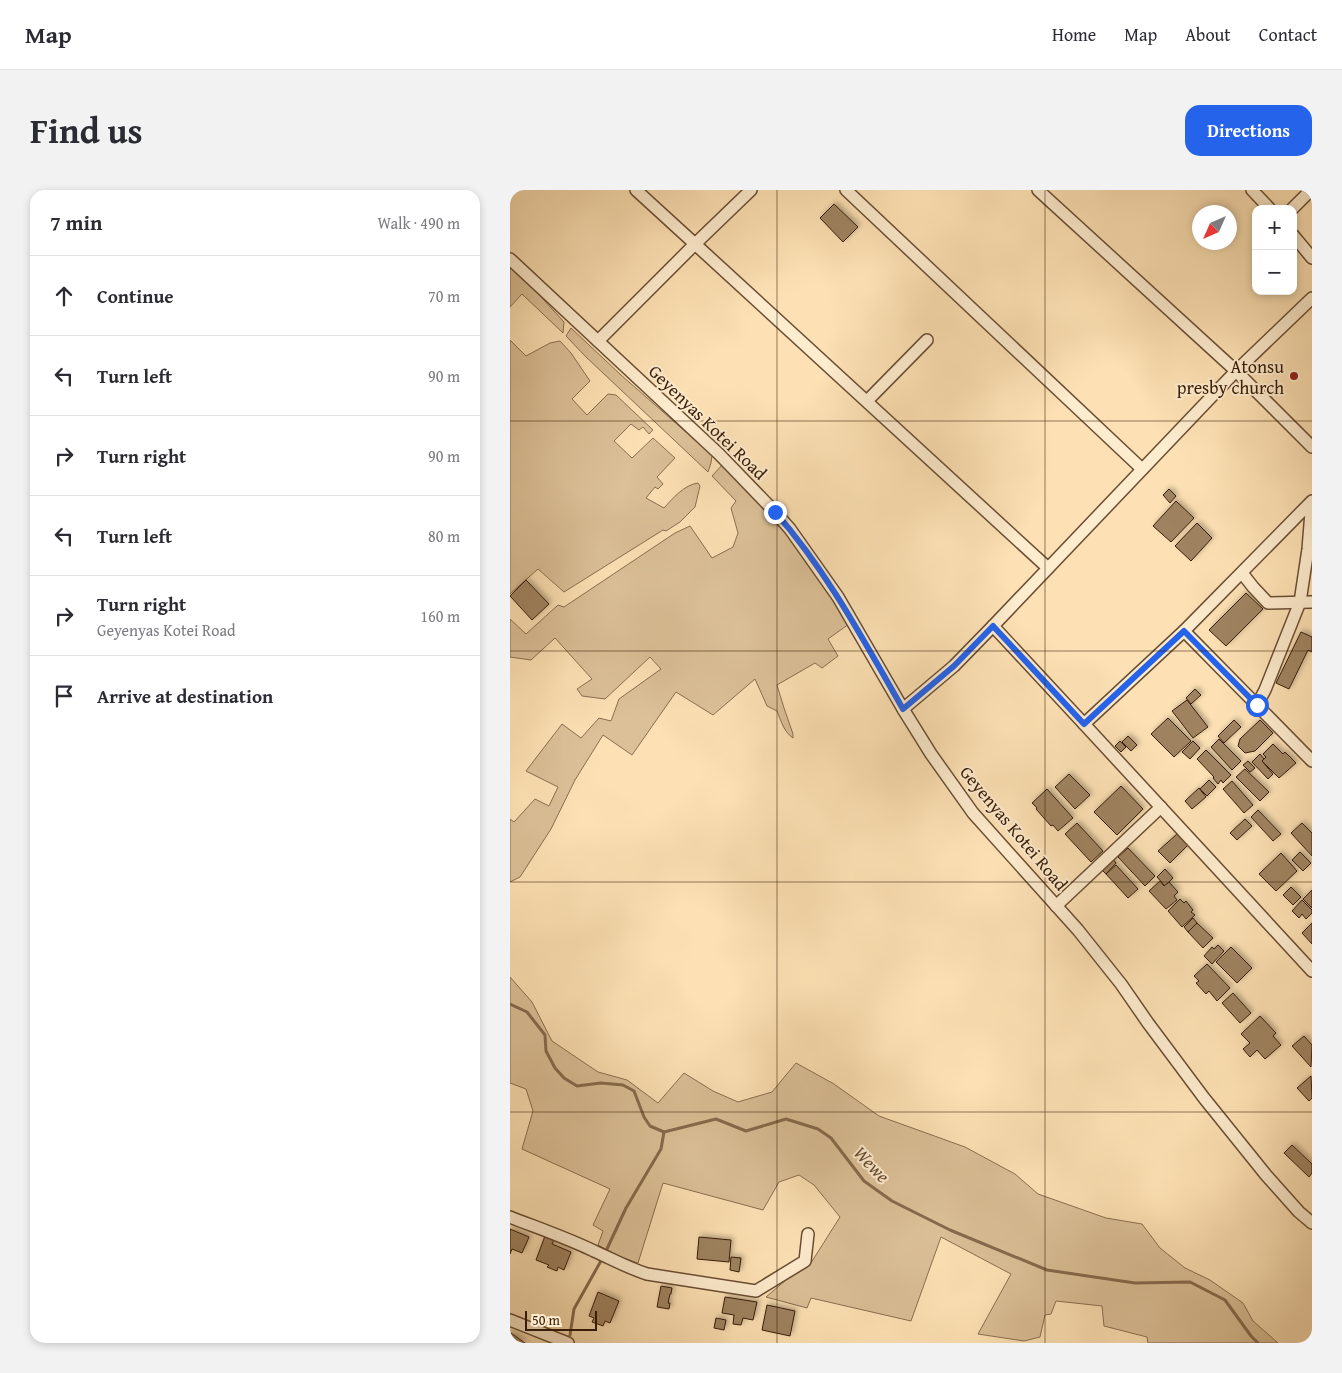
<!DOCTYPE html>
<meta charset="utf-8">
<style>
body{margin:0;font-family:"Gentium Book Plus",serif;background:#f2f2f3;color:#2b2b33}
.controls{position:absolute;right:15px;top:15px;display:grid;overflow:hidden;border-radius:10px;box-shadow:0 2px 8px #0003}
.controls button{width:45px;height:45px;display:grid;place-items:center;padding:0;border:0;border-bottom:1px solid #e1e1e2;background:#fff;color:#2b2b33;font:25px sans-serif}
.compass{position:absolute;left:682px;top:15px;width:45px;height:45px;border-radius:50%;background:#fff;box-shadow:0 2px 8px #0003;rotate:225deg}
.scale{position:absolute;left:15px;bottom:12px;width:72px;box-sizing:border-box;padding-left:5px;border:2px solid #391d08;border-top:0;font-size:14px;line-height:18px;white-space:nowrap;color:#391d08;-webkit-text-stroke:4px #feecce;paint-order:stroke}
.stop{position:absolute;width:15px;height:15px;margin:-11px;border:4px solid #2563eb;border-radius:50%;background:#fff}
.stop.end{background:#2563eb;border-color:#fff;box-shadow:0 1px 5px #0008}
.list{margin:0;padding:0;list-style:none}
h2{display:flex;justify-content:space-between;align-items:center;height:65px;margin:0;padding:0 20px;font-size:21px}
h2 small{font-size:16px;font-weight:400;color:#7c7c81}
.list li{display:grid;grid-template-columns:32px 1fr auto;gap:15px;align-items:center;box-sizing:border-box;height:80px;padding:0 20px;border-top:1px solid #e1e1e2}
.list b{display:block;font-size:19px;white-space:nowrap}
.list p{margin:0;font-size:16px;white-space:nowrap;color:#7c7c81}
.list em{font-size:16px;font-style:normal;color:#7c7c81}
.icon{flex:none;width:28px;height:28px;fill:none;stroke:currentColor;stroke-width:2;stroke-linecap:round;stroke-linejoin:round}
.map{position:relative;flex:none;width:802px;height:1153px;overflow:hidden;border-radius:15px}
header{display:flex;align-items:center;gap:30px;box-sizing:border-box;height:70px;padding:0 25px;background:#fff;border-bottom:1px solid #e1e1e2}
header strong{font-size:24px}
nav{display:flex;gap:28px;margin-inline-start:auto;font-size:18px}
.intro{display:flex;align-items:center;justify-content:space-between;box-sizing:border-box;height:120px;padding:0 30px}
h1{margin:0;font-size:35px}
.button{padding:12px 22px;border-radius:15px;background:#2563eb;color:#fff;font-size:18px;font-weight:700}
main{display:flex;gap:30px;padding:0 30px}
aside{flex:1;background:#fff;border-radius:15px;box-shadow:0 2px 8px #0003}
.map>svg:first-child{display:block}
.green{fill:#dcc097;stroke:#8a6e50}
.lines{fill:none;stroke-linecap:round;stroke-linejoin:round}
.stream{stroke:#866a4c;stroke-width:3}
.building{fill:#9f8361;stroke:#391d08;filter:url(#shadow)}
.minor-casing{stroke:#6a4e33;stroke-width:14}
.minor{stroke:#feecce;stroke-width:11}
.route{stroke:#2563eb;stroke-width:6}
.grid{fill:none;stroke:#391d08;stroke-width:1;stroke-opacity:0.55}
.poi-dot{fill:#8f2418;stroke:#feecce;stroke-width:2}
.labels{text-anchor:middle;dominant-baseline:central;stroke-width:4;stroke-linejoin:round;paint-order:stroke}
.poi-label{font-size:18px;fill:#391d08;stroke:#feecce;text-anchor:end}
.street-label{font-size:18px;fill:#391d08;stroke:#feecce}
.water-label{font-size:19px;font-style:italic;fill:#664a30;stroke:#feecce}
</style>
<header>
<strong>Map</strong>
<nav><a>Home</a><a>Map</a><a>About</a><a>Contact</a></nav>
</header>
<div class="intro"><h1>Find us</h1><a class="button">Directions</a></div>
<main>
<aside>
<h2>7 min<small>Walk · 490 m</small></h2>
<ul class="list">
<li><svg class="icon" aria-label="ahead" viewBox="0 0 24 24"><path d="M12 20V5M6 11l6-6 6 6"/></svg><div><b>Continue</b></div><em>70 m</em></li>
<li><svg class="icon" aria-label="left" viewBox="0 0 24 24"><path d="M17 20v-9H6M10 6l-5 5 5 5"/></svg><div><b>Turn left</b></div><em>90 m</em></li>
<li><svg class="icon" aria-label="right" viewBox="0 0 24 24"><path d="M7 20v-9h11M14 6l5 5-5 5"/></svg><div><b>Turn right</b></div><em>90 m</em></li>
<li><svg class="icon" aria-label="left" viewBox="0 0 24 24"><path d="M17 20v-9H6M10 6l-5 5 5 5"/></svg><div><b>Turn left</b></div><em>80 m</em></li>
<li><svg class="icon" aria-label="right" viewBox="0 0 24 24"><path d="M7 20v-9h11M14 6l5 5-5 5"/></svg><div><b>Turn right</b><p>Geyenyas Kotei Road</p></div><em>160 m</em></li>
<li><svg class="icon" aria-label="arrive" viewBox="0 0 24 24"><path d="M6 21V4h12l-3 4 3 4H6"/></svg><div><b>Arrive at destination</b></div></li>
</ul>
</aside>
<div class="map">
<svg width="802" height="1153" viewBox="0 0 802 1153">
<defs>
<filter id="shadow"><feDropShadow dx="2.5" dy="-2.5" stdDeviation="2.5" flood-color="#0004"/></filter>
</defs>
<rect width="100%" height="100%" fill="#fde1b4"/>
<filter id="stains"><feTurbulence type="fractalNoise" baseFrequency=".004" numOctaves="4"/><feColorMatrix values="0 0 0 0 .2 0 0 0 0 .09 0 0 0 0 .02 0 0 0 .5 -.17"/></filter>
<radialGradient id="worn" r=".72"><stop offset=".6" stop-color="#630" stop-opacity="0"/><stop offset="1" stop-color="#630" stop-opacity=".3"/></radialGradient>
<g class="green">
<path d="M0,75L22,97L54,132L53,143L12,104L0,117Z"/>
<path d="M61,138L111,185L202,265L201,273L198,282L76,167L56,146Z"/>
<path d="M0,150L16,166L40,153L50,151L61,163L80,191L62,209L77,225L98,204L106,205L143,240L139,244L133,237L129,240L121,234L104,251L122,268L143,248L165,268L147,287L153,294L148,299L145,297L136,308L154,318C163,308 174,295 188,293L190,296L185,317L170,332L156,341L153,340L54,402L28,379L0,404Z"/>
<path d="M213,274L282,348L313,390L339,434L318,449L328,466L312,478L305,473L267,495L274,518L283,544V548C274,542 271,531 267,521L257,516L245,489L203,525L166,502L122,565L93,545L65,590L41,639L10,687L0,692V629L4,632L25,609L39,616L48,597L16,581L52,534L71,548L89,528L101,531L109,509L151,479L140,467L95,509L72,506L67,499L82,489L45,448L21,470L0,467V429L16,444L48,415L54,417L165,343L180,336L202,368L223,357L228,343L221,318L226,311L202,286Z"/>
<path d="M0,787L22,812L42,851L88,882L117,890L148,913L174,883L203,901L228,912L262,902L286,873L324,894L369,926L455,957L505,984L528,1004L596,1028L632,1034L650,1058L675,1078L700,1090L733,1113L743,1131L768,1153H638L637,1147L594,1136L592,1116L546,1111L541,1124L535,1125L530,1147L514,1151L468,1144L501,1084L431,1047L401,1131L301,1108L297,1118L256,1107L276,1090L299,1076L330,1027L304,995L289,985L269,992L253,1020L153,993L128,1073L108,1066L88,1055L93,1041L83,1035L100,999L12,959L23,921L16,899L0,893Z"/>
</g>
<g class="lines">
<g class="stream">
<path d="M0,814L17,822L35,845L36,861L45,878L54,888L67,896L91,893L113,895L124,901L134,927L140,936L154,942L206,929L236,941L276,929L308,939L321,948L354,991L382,1011L440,1040L537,1080L625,1093L680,1092L715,1110L741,1146L748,1153"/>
<path d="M96,1061L116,1018L151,959L154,942"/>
<path d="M60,1145L64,1119L92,1069"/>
</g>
</g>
<g class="building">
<path d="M324,14L348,37L333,52L310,28Z"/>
<path d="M659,299L666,306L660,313L653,305Z"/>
<path d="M666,311L684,328L661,352L643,336Z"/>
<path d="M687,333L702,348L681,371L665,356Z"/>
<path d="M16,390L39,414L22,430L0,406Z"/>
<path d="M736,403L753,419L716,456L699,440Z"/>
<path d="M791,442L802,447V462L798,460L779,499L766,493Z"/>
<path d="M685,499L691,505L681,514L676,508Z"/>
<path d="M677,510L698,537L683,548L662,521Z"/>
<path d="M658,528L681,551L664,567L641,544Z"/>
<path d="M724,530L731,537L714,553L708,546Z"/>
<path d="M750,530L763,543L745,561L735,563L728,556L730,549Z"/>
<path d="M618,546L627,555L621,561L612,552Z"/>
<path d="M709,549L731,571L722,580L701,557Z"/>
<path d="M610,551L616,557L611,562L605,556Z"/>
<path d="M683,551L690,558L680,569L672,562Z"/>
<path d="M763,554L773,564L775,562L786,573L769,588L752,571L756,567L753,564Z"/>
<path d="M696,560L721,585L713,593L711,590L708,594L703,588L704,587L687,569Z"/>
<path d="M750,564L754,569L752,571L763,584L758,589L742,572Z"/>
<path d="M738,571L745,578L740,582L733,575Z"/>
<path d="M735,579L759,602L750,611L726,587Z"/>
<path d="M559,584L580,605L565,619L545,597Z"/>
<path d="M699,590L706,597L697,606L690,599Z"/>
<path d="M722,591L743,615L734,623L713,599Z"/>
<path d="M611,596L633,619L607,645L584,622Z"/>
<path d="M689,598L696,607L682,619L675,611Z"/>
<path d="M537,599L563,628L548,641L543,635L541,636L526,619L527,618L522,613Z"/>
<path d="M748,620L771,644L763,651L741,627Z"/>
<path d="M735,629L742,636L727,650L720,643Z"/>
<path d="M567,633L593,661L581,672L555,644Z"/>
<path d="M792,633L802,643V666L781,643Z"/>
<path d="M667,644L678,655L660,673L648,661Z"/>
<path d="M618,658L645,686L635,696L608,667Z"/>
<path d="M790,662L801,673L793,681L782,670Z"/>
<path d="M771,663L787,681L766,701L749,684Z"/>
<path d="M602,668L606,673L596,684L591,679Z"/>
<path d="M606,675L628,699L618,708L596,684Z"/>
<path d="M655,679L663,688L655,696L647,687Z"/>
<path d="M650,691L654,696L659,692L668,702L664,706L667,710L656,719L639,701Z"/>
<path d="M781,697L791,707L783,715L773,705Z"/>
<path d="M802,700V718L793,709Z"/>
<path d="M670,709L674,713L676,711L683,720L681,722L685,725L672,737L658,721Z"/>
<path d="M792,710L802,720V723L796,729L792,724L789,728L782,721Z"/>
<path d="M683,728L687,733L678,742L674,737Z"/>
<path d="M687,733L703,748L693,758L678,742Z"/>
<path d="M802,733V754L792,743Z"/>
<path d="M708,755L714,761L702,774L694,766L702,757L704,759Z"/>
<path d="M721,757L742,778L727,793L706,772Z"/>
<path d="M697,774L720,798L707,811L699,801L696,804L686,793L689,791L684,786Z"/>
<path d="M723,803L741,823L730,833L712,813Z"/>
<path d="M750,826L766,843L763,846L771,855L755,869L747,860L740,867L733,859L740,853L731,844Z"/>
<path d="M794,846L802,855L801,877L782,856Z"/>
<path d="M801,886L802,908L799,911L787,898Z"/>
<path d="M782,955L802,974V983L799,987L774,963Z"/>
<path d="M0,1039L19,1047L12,1063L2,1059L0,1064Z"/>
<path d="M35,1046L44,1050L42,1054L61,1062L54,1080L48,1077L47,1081L37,1077L39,1075L26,1070Z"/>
<path d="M189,1047L221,1050L219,1072L187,1069Z"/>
<path d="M221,1067L231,1068L229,1082L220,1080Z"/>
<path d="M151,1096L162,1098L161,1104H160L158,1113H160L159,1119L147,1117Z"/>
<path d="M88,1102L109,1111L100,1133L95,1131L93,1136L82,1132L84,1128L79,1126Z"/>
<path d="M215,1107L247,1112L243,1130L233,1128L231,1135L223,1134L224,1125L212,1123Z"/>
<path d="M257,1115L285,1121L280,1146L252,1140Z"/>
<path d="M206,1128L216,1130L214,1140L204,1138Z"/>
<path d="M1,1143L15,1153H0V1145Z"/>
</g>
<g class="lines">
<g class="minor-casing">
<g id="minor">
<path d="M126,0L185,54L241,0"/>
<path d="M336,0L632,279"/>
<path d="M528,0L726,181L802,257"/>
<path d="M742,0L760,19"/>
<path d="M782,19L801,0"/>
<path d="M783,45L802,68"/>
<path d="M0,69L209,264L265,322L280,339L328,407L393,519L421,564L463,623L568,740L611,794L638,833L694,908L756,985L789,1022L802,1033"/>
<path d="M88,151L185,54L538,378"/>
<path d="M357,211L417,150"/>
<path d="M732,383L743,397L758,413L802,412"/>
<path d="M483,436L574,534L674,441L802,311"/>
<path d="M674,441L802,571"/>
<path d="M747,515L755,500L790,412L798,359L801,322L799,315"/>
<path d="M393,519L444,476L483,436L726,181L802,108"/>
<path d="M574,534L802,781"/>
<path d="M546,716L651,617"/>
<path d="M0,1027C28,1038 57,1048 84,1061C102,1069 118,1078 137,1084L246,1101L295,1071L298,1044"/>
<path d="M0,1130L58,1153"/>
</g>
</g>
<use href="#minor" class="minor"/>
</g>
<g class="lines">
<path class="route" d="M265,322C317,381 354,451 393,519L444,476L483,436L574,534L674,441L747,515"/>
</g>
<path class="grid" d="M267,0V1153M535,0V1153M0,231H802M0,461H802M0,692H802M0,922H802"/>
<circle class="poi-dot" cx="784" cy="186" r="5"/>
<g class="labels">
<g class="poi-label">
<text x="774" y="176">Atonsu<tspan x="774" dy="21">presby church</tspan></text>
</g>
<g class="street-label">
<text transform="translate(198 232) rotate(44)">Geyenyas Kotei Road</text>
<text transform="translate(504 638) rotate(50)">Geyenyas Kotei Road</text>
</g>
<g class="water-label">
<text transform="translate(362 974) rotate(46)">Wewe</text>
</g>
</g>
<rect width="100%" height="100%" filter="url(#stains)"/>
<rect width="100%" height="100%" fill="url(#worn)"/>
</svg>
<div class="controls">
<button>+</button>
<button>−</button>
</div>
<svg class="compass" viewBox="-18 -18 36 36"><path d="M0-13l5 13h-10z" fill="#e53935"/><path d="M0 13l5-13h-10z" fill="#7c7c81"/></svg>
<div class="scale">50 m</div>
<div class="stop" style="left:747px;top:515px"></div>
<div class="stop end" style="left:265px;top:322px"></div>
</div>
</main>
